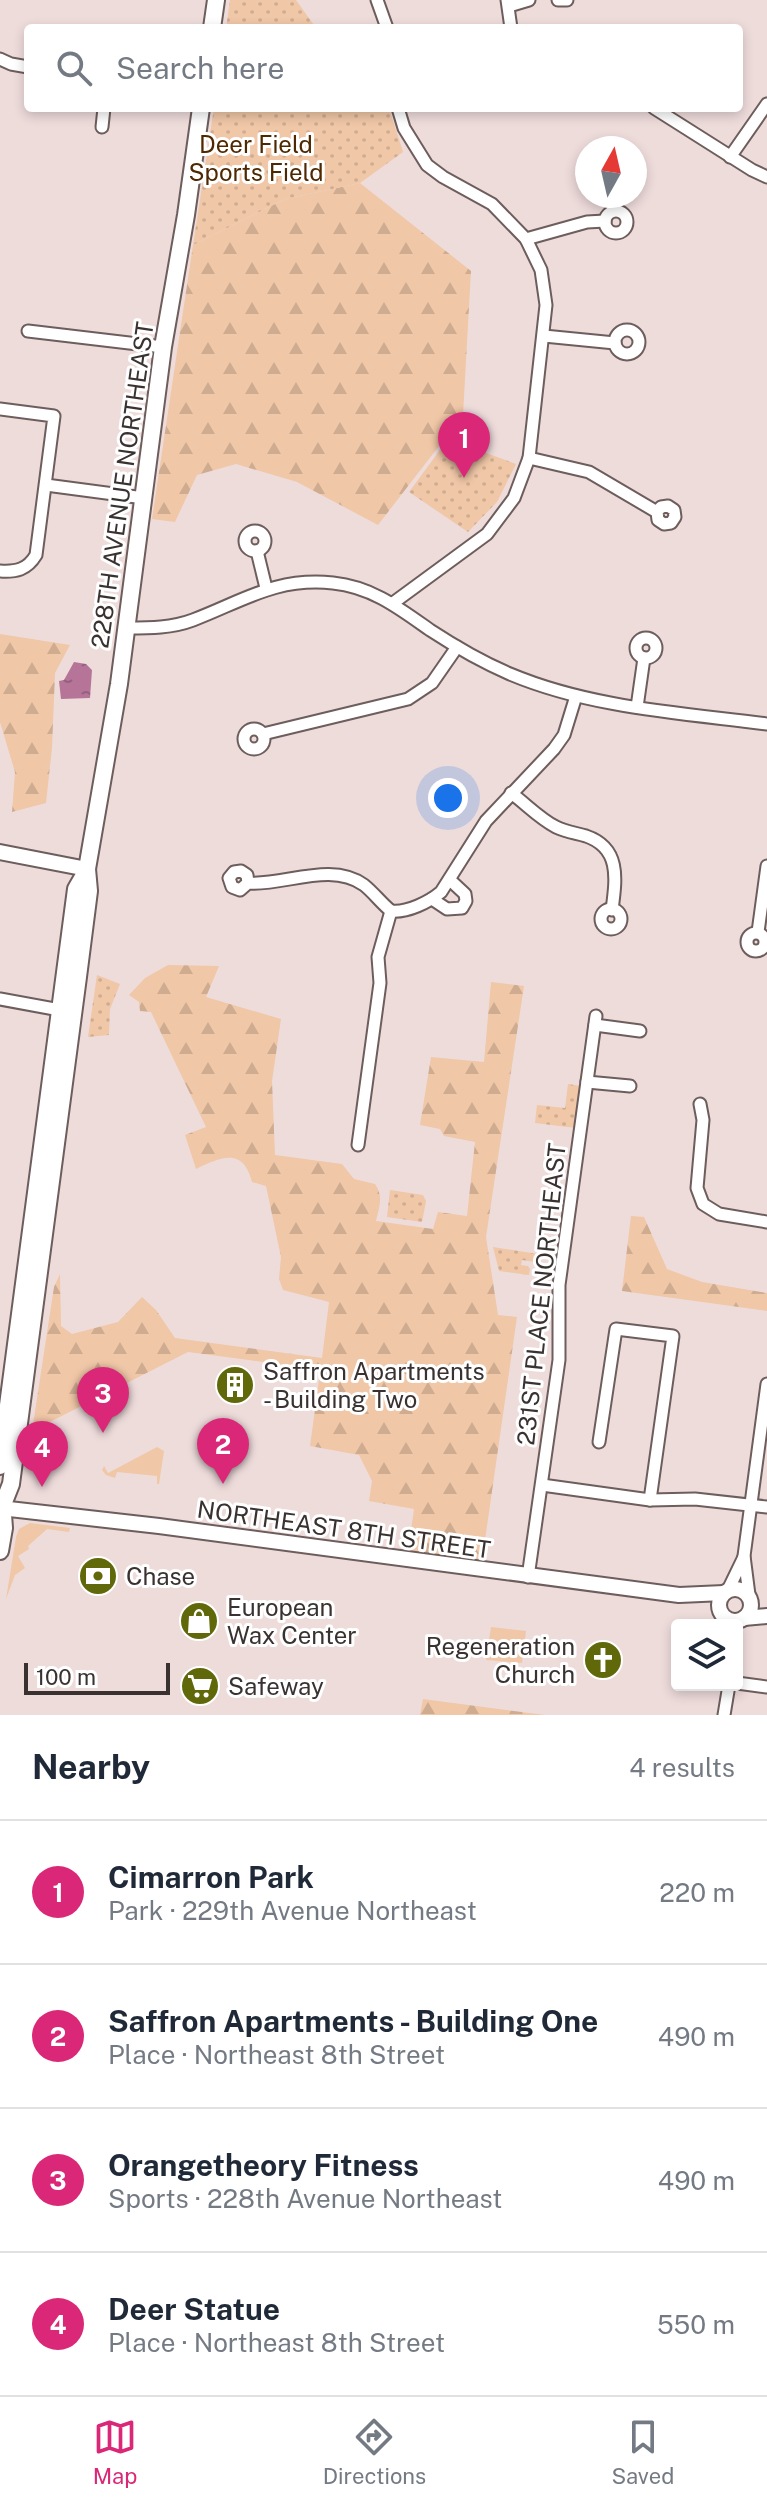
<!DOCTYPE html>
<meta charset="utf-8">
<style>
body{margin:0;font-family:"Public Sans",sans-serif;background:#f6f6f7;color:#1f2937}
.controls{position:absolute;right:24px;bottom:24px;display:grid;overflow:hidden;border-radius:8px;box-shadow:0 4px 12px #0003}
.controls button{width:72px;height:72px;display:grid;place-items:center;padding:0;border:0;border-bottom:2px solid #e0e1e3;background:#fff;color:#1f2937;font:40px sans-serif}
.compass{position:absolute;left:575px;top:136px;width:72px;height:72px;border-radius:50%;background:#fff;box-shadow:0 4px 12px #0003;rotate:8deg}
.scale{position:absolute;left:24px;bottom:20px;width:146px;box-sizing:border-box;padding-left:8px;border:4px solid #393231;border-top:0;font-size:22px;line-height:28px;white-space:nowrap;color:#393231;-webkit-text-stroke:6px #fff;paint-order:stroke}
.you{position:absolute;left:448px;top:798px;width:28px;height:28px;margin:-20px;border:6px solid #fff;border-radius:50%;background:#1a73e8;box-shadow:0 0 0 12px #1a73e833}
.badge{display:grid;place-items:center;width:52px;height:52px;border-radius:50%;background:#db2777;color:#fff;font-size:26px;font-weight:700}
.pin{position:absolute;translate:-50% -66px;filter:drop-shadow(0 2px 4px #0008)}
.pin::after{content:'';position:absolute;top:42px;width:28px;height:24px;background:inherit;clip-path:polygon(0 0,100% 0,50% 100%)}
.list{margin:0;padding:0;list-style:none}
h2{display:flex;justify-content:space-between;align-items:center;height:104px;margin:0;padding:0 32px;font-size:34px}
h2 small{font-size:26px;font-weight:400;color:#747a83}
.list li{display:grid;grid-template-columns:52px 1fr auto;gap:24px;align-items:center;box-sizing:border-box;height:144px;padding:0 32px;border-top:2px solid #e0e1e3}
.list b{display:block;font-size:30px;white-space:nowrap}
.list p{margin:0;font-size:26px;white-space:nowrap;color:#747a83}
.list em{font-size:26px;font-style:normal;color:#747a83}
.icon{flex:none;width:44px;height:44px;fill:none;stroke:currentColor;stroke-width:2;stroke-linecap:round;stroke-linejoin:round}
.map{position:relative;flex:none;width:767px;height:1715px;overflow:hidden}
.search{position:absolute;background:#fff;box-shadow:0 4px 12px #0003;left:24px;right:24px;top:24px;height:88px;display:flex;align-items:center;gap:20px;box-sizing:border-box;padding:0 28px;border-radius:8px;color:#747a83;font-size:30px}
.sheet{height:680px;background:#fff}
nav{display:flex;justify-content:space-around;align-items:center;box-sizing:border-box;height:112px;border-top:2px solid #e0e1e3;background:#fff;font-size:22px;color:#747a83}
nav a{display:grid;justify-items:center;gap:4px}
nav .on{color:#db2777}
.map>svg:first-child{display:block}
.green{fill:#f0c7a7}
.forest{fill:url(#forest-firs)}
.park{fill:url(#park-dots)}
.water{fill:url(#water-ripples)}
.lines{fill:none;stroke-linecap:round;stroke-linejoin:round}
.minor-casing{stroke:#6d5d5c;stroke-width:15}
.tertiary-casing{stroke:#6d5d5c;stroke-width:18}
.secondary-casing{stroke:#6d5d5c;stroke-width:20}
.minor{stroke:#fff;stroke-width:11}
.tertiary{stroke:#fff;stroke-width:14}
.secondary{stroke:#fff;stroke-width:16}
.labels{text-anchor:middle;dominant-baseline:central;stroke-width:6;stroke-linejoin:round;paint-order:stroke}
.park-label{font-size:24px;fill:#4e2801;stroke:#fff}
.street-label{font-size:24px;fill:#393231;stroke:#fff}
.poi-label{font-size:24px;fill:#393231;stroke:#fff;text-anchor:start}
</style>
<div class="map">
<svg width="767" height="1715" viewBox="0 0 767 1715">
<defs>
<pattern id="forest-firs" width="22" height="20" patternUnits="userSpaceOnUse" patternTransform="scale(2)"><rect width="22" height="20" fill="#f0c7a7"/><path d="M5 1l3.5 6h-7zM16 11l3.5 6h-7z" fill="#cfab90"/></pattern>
<pattern id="park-dots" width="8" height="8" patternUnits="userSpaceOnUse" patternTransform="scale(2)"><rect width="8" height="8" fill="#f0c7a7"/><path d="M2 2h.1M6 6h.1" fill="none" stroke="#cfab90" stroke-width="1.8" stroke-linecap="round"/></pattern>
<pattern id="water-ripples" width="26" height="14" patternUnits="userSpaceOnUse" patternTransform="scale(2)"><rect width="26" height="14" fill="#b67498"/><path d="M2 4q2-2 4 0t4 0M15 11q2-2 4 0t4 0" fill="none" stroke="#95607d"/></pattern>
</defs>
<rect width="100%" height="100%" fill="#eedcdb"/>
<g class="green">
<path d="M157,1447L164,1451L159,1484H157V1476L117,1472L115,1478L106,1475L102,1470L104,1466L108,1473Z"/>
<path d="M30,1523L70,1528L69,1532L47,1529L28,1546L29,1549L18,1556L25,1568L15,1575L6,1599L16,1537L19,1529Z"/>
<path d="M491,1627L526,1631L522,1663L486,1660Z"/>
</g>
<g class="forest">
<path d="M360,183L471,271L463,415L378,525L297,482L236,464L197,475L175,522L152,519L193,245L285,199Z"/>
<path d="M0,634L70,645L55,673L52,748L46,803L12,812L15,772L0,722Z"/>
<path d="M168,965L219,966L206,997L281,1019L272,1081L275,1155L342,1164L354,1179L375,1184C384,1197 379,1207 376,1221L433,1229L438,1212L467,1216L475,1142L444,1136L440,1129L420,1125L431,1057L484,1062L491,982L524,986L486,1237L498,1315L517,1317L482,1561L408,1552L414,1509L369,1501L372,1481L359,1455L310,1446L320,1373L302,1367L188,1352L32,1431L54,1287L60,1274L61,1326L72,1334L118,1322L142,1297L156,1310L175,1338L322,1358L329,1302L283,1290L279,1279L281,1257L266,1186L252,1182C243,1147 221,1157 196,1169L185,1135L206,1127L151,1012L140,1011L139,1002L129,995L145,978Z"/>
<path d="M631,1216L644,1217L667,1269L702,1282L767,1293V1311L622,1291Z"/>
<path d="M423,1699L545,1715H420Z"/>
</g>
<g class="park">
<path d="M230,0H296L316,28H226Z"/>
<path d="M214,108H389L403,152L360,183L285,199L193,245Z"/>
<path d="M448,439L516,464L497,502L468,532L409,492Z"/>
<path d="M97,975L120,984L110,1009L109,1035L88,1037Z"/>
<path d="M568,1084L581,1086L576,1128L535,1123L537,1105L565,1108Z"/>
<path d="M390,1190L423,1195L426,1201L422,1222L387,1217Z"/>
<path d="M493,1247L544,1255V1259L537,1258L535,1262L522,1260L521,1265L528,1266L530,1269L529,1275L499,1271Z"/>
</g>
<path class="water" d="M74,662L86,664L92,670L90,698L61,699L59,681L64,680Z"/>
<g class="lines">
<g class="minor-casing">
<g id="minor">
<path d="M377,0L387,28"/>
<path d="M507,0L511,28"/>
<path d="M558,0H567"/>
<path d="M509,6L529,0"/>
<path d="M0,59L11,64L28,67"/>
<path d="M654,108L752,170L767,177"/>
<path d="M102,127L104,108"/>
<path d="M730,157L767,104"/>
<circle cx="616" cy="222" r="11"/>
<path d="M526,239L587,222L605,221"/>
<circle cx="627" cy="342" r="12"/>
<path d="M28,331L163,347"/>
<path d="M544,336L615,343"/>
<path d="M0,409L54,416L36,555C27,570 16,572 0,571"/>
<path d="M529,458L589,472L657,512L658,520L664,524L671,523L675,517L674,510L668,506L661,507L657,512"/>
<path d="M46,485L144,498"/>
<circle cx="255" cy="541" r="10"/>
<path d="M257,551L266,588"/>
<path d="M393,603L487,534L514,498L529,458L546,305L541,270L526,239L492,204L443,177L427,165L404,128L398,108"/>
<path d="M127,628C150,628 172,628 193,620C243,601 276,577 333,583C372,587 399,608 430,630C456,647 482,662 510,674C591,708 681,713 767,724"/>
<circle cx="646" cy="648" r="10"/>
<path d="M637,707L644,658"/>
<circle cx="254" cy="739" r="10"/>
<path d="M263,734L408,699L432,683L457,647"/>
<path d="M511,793C526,804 540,819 556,827C566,832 576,833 586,836C621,848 616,879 612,910"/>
<path d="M248,883L247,875L241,871L234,872L229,878L232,887L240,890L248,883C284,886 331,861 364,885C374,893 381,903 391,911"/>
<path d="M432,899L447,909L462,908L466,901L465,894L450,880"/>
<circle cx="611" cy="919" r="10"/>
<path d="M758,932L767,866"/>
<circle cx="756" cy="942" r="9"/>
<path d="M0,999L60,1010"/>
<path d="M595,1025L640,1031"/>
<path d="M587,1082L630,1086"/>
<path d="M700,1104L703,1120L697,1188L703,1204L719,1214L767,1222"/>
<path d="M358,1145L380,983L378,957L391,911C407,913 429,902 441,892L486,821L554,749L564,735L576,696"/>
<path d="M599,1442L616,1329L673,1336L650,1500"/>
<path d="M542,1485L650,1500L695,1499L767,1507"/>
<path d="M528,1577L559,1360V1285L596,1016"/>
<path d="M728,1590L744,1557"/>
<path d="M749,1595L744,1556L767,1384"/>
<path d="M722,1613L724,1625"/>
<path d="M737,1683L767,1687"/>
<path d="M724,1715L729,1685"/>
</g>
</g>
<g class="tertiary-casing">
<g id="tertiary">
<path d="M0,852L87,869"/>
<path d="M0,1508L159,1526L679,1595L724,1593"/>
<circle cx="735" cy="1605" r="16"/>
<path d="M744,1618L767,1616"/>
</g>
</g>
<g class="secondary-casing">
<g id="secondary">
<path d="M212,28L216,0"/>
<path d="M0,1466L76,889L87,870"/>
<path d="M0,1512L11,1484L78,977L89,891L87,869L119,684L163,347L186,215L201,108"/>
<path d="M0,1551L4,1528L2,1501"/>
</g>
</g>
<use href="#minor" class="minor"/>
<use href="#tertiary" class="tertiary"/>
<use href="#secondary" class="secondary"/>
</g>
<defs>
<g id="building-disc" transform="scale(2)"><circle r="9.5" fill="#60680a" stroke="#fff"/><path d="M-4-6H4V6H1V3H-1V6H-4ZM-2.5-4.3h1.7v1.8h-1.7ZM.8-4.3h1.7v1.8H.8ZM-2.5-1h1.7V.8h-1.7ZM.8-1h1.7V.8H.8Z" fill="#fff"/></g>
<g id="bank-disc" transform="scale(2)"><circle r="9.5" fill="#60680a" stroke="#fff"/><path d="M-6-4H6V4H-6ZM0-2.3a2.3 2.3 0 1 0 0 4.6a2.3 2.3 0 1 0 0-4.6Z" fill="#fff"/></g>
<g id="shop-disc" transform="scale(2)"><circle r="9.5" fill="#60680a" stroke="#fff"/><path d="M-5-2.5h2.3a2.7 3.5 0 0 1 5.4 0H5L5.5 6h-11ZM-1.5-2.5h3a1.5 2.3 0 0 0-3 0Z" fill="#fff"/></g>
<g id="church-disc" transform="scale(2)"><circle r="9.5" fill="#60680a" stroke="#fff"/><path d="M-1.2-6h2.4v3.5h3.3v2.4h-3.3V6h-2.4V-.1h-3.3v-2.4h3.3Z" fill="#fff"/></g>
<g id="supermarket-disc" transform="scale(2)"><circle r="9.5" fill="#60680a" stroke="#fff"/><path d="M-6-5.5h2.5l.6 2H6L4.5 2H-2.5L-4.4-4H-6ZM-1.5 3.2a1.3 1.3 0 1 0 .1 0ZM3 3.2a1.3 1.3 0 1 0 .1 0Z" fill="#fff"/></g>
</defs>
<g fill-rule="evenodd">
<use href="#building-disc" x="235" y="1385"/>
<use href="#bank-disc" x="98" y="1576"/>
<use href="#shop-disc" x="199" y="1621"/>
<use href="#church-disc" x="603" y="1660"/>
<use href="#supermarket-disc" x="200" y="1686"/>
</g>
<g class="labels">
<g class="park-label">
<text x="256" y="144">Deer Field<tspan x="256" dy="28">Sports Field</tspan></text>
</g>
<g class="street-label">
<text transform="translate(122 485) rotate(-82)">228TH AVENUE NORTHEAST</text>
<text transform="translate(541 1294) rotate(-84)">231ST PLACE NORTHEAST</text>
<text transform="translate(344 1529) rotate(8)">NORTHEAST 8TH STREET</text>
</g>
<g class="poi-label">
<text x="263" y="1371">Saffron Apartments<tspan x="263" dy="28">- Building Two</tspan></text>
<text x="126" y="1576">Chase</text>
<text x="227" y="1607">European<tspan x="227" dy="28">Wax Center</tspan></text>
<text x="575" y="1646" text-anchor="end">Regeneration<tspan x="575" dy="28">Church</tspan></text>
<text x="228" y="1686">Safeway</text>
</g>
</g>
</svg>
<div class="controls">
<button><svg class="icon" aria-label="layers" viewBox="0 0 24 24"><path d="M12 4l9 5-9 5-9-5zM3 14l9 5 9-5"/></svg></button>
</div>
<svg class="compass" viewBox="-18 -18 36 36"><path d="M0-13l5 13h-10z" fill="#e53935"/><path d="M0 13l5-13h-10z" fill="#747a83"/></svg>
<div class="scale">100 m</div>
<div class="you"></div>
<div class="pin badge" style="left:464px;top:478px">1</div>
<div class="pin badge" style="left:223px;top:1484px">2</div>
<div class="pin badge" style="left:103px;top:1433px">3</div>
<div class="pin badge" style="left:42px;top:1487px">4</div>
<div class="search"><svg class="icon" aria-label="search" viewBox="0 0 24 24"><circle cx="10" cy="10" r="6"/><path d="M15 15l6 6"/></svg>Search here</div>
</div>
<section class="sheet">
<h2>Nearby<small>4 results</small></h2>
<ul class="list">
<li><span class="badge">1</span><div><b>Cimarron Park</b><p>Park · 229th Avenue Northeast</p></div><em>220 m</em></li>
<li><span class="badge">2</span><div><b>Saffron Apartments - Building One</b><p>Place · Northeast 8th Street</p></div><em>490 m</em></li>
<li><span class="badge">3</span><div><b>Orangetheory Fitness</b><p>Sports · 228th Avenue Northeast</p></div><em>490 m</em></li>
<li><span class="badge">4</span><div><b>Deer Statue</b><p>Place · Northeast 8th Street</p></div><em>550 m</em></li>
</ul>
</section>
<nav>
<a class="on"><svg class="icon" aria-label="map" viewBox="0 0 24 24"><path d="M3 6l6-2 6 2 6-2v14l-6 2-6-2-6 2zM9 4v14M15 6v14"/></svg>Map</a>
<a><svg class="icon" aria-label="directions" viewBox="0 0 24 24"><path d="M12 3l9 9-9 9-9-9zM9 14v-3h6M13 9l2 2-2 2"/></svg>Directions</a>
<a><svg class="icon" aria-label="saved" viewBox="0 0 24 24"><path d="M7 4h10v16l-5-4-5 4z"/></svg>Saved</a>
</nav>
